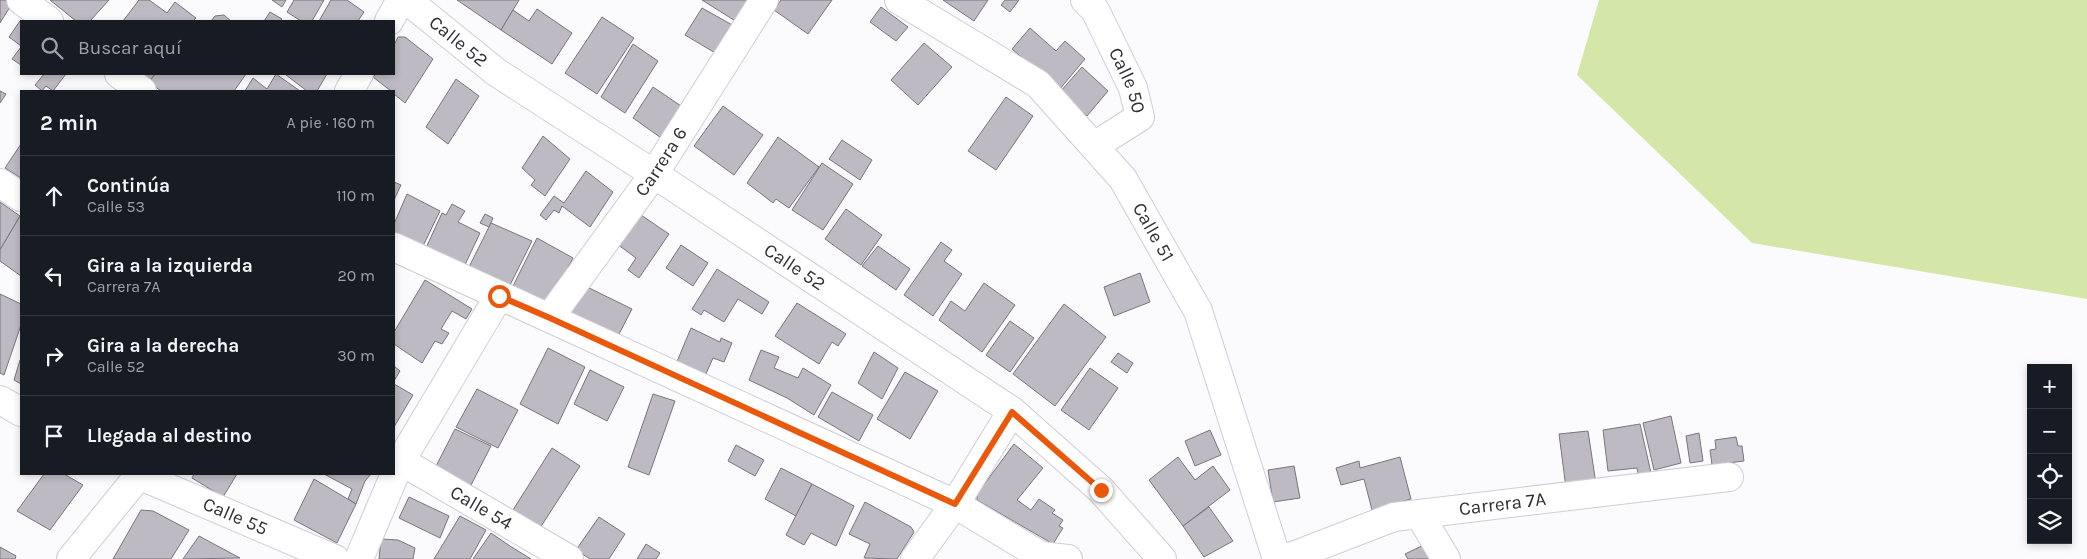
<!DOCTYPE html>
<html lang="es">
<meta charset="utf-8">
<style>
body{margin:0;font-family:Karla,sans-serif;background:#242831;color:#f1f3f6}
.controls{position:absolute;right:15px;bottom:15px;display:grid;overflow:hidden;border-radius:0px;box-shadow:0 2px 8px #0003}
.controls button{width:45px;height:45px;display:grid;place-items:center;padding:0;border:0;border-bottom:1px solid #363941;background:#171b24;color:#f1f3f6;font:25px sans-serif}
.stop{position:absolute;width:15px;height:15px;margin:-11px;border:4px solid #ea580c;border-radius:50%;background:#fff}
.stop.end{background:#ea580c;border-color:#fff;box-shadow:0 1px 5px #0008}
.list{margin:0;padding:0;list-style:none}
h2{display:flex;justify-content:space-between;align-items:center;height:65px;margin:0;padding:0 20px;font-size:21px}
h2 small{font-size:16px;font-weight:400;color:#9ea1a6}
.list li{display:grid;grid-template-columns:32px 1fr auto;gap:15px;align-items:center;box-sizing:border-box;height:80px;padding:0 20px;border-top:1px solid #363941}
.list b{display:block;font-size:19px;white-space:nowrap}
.list p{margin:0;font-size:16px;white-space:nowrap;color:#9ea1a6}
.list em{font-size:16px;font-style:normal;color:#9ea1a6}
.icon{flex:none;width:28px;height:28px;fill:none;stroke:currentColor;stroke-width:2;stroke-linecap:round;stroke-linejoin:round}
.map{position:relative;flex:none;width:2087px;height:559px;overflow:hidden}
.search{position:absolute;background:#171b24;box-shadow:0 2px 8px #0003;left:20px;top:20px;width:375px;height:55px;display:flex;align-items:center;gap:12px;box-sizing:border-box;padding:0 18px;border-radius:0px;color:#9ea1a6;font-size:19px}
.panel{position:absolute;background:#171b24;box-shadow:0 2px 8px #0003;left:20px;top:90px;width:375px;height:385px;border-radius:0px}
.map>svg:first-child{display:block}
.green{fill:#d5e7a8}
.building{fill:#bebac3;stroke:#79757d}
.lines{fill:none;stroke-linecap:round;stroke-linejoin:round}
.minor-casing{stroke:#cecdd8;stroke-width:30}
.minor{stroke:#fff;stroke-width:28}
.route{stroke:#ea580c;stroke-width:6}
.labels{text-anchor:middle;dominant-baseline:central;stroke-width:4;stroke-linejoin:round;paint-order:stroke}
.street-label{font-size:19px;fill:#303034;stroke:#fbfbfd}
</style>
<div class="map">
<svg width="2087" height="559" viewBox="0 0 2087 559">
<rect width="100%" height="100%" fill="#fbfbfd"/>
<path class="green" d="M1599,0H2087V299L1752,243L1577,75Z"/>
<g class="building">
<path d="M0,0H9L13,2L0,23Z"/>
<path d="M50,0H109L90,21H76Z"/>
<path d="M139,0H149L167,13L175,2L196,18L193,21H123Z"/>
<path d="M272,0H286L282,7Z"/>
<path d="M294,0H324L312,21H301L287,12Z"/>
<path d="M331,0H347L364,12L358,21H319Z"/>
<path d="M457,0H519L501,30Z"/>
<path d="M702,0H751L737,22Z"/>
<path d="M781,0H832L808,34L774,10Z"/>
<path d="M943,0H988L974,21Z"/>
<path d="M1005,0H1019L1010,12L1001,5Z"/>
<path d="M881,7L908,27L896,41L870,22Z"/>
<path d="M702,8L734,26L717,54L685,35Z"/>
<path d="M537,9L572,33L552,64L501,30L513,10L529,21Z"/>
<path d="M270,12L282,19L280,21H264Z"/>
<path d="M224,15L231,21H211L215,16Z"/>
<path d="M602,17L634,38L597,94L565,73Z"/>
<path d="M20,21H21V46L9,37Z"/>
<path d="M1030,28L1056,51L1065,41L1085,59L1059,90L1012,49Z"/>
<path d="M398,37H405L433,59L405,103L394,94V91H391L373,77L376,74H394V45Z"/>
<path d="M924,43L952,67L918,105L891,80Z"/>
<path d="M633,44L658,61L625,113L601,97Z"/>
<path d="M21,47V65L12,59Z"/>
<path d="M1082,67L1108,91L1087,116L1060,92Z"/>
<path d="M44,74H66L53,91L46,86L42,91L35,85Z"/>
<path d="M140,74H155L149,82Z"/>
<path d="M155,74H246L234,91H161L149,82Z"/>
<path d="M276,74L300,91H245L253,78L267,89Z"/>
<path d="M287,74H327L317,91H307L286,75Z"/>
<path d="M456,79L479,96L448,144L426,127Z"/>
<path d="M653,87L684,108L664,140L633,118Z"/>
<path d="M0,91L6,94L0,103Z"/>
<path d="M1006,97L1033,116L996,170L968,151Z"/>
<path d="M723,106L763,135L734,175L694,146Z"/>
<path d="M543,136L570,159L545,196L531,185L535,180L522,168Z"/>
<path d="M778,137L819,167L789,208L776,199L773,203L747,183Z"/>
<path d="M842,140L872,160L860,180L829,159Z"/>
<path d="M21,144V178L5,168Z"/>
<path d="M822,163L853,184L823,230L792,210Z"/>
<path d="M586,171L613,192L590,227L562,206L559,213L554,210L546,220L540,215L554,196L564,203Z"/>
<path d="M394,182L401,185L394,200Z"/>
<path d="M407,194L440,211L422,248L394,234V224Z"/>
<path d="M0,202L20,216L0,250Z"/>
<path d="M452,204L465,211L458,222L480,233L463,269L425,250L442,213L446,215Z"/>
<path d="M846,209L882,235L861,265L825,239Z"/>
<path d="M635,211L669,234L639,278L628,270L636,258L613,241Z"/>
<path d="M485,214L493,218L489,227L480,223Z"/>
<path d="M20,216L21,217V276L0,261V250Z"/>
<path d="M491,223L532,241L510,285L469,267Z"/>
<path d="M537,238L573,258L549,305L513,286Z"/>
<path d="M941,242L952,250L944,261L962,274L933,316L904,295Z"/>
<path d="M681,245L708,263L693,286L666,268Z"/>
<path d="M878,246L910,269L896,290L862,266Z"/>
<path d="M717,269L769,302L762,314L738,299L724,322L704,310L701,315L692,309Z"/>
<path d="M1140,273L1150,302L1114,316L1104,287Z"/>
<path d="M425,280L472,309L466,319L452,311L441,329L449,333L442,344L435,341L422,363L394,344V332Z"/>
<path d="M984,283L1015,305L982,352L939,320L951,301L965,311Z"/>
<path d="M581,284L632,309L618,336L567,312Z"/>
<path d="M0,294L21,304V325L4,375L0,373Z"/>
<path d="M797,303L846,334L838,346L832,342L819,364L775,336Z"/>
<path d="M1064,304L1106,337L1055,406L1013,374Z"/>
<path d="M1010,321L1034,338L1010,372L986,355Z"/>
<path d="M691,328L720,342L721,338L732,343L724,362L713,358L705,376L676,364Z"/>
<path d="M548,348L585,367L558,424L520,404Z"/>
<path d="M761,350L779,357L774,368L798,378L803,368L831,385L814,415L787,398L749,380Z"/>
<path d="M874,352L898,368L882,399L858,383Z"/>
<path d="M1118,353L1133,363L1127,373L1111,362Z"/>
<path d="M20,360L21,361V384L14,380Z"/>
<path d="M394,366L400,371L394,381Z"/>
<path d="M1090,368L1118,388L1089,430L1061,410Z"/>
<path d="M590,370L624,387L607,421L574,404Z"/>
<path d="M905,372L938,391L910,439L877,419Z"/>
<path d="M394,384L413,395L394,427Z"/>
<path d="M477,389L518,410L498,448L456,427Z"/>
<path d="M832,392L873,415L859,441L818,417Z"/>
<path d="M653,394L675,401L649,475L628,467Z"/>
<path d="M1671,416L1681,463L1654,470L1643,423Z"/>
<path d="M1640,424L1651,473L1638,474L1637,468L1608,471L1603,430Z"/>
<path d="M455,429L491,446L470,487L434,470Z"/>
<path d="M1210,430L1221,455L1195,466L1185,441Z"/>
<path d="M1588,431L1596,484L1566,488L1559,434Z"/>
<path d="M1699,433L1703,461L1690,463L1686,436Z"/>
<path d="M1736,437L1738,446H1742L1744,461L1712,465L1710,450L1716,449L1715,440Z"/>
<path d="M1014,444L1043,468L1017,500L1031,510L1039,499L1055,510L1052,513L1063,520L1059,526L1063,528L1053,544L977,500V494Z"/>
<path d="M736,445L764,460L755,476L728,461Z"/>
<path d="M552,448L580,466L540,528L513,510Z"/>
<path d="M1178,457L1195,480L1213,466L1230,490L1183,526L1149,480Z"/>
<path d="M1400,457L1411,499L1372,510L1364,479L1341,485L1336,468L1359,461L1360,468Z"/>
<path d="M1294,466L1300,498L1273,502L1268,470Z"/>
<path d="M781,468L812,484L796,516L765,499Z"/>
<path d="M44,474H64L83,485L50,530L17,511Z"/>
<path d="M194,474H237L223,497L192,478Z"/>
<path d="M324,474H371L365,481L356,504L348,499L352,489Z"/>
<path d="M314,479L356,504L337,543L294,520Z"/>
<path d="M812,484L854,506L836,546L811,533L804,545L786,535Z"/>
<path d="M409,497L449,516L440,538L399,518Z"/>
<path d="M865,502L911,527L914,532L897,559L864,558L870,544L849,534Z"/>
<path d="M1209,507L1233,541L1204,557L1183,526Z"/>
<path d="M141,510L153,511L189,530L171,559H113Z"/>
<path d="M460,516L486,530L470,559H434Z"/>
<path d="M599,517L625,534L609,559H590L576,550Z"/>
<path d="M491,533L510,546L531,559H473Z"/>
<path d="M199,536L212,543L240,558L183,559Z"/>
<path d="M381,539L398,540L415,548L413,559H379Z"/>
<path d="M1428,543L1437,559H1408L1405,554Z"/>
<path d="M646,544L660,553L656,559H637Z"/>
<path d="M0,547L16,556L15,559H0Z"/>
</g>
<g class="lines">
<g class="minor-casing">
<g id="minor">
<path d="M21,0L49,21"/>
<path id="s1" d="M407,0L496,72L654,174L1012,411L1101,490L1162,559"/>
<path id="s2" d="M899,0L1038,84L1123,179L1198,311L1277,559"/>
<path id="s3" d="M1085,0L1095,10L1133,88L1140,117L1094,146"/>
<path d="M389,21L401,0"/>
<path d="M119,74L142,91"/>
<path d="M349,91L359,74"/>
<path d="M0,183L21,197"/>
<path d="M394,247L955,504L1041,556L1068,559"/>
<path id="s4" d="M550,317L654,174L764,0"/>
<path d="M0,400L21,412"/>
<path id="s5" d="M394,457L569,559"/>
<path id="s6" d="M136,474L335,559"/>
<path d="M1419,514L1446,559"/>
<path d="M71,559L140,474"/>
<path d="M359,559L400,462L499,296"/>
<path d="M915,559L955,504L1012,411"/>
<path id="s7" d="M1285,559L1394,517L1729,477"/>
</g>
</g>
<use href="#minor" class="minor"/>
</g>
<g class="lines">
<path class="route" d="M499,296L550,318L955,504L1012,412L1101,490"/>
</g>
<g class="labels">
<g class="street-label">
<text stroke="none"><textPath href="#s1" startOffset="66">Calle 52</textPath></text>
<text stroke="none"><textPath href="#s3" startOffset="92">Calle 50</textPath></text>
<text stroke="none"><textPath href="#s4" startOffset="191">Carrera 6</textPath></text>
<text stroke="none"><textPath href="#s2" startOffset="351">Calle 51</textPath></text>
<text stroke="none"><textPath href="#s1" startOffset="471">Calle 52</textPath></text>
<text stroke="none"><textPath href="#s7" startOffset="226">Carrera 7A</textPath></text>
<text stroke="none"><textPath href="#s5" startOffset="101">Calle 54</textPath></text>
<text stroke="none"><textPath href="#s6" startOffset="108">Calle 55</textPath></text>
</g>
</g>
</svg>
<div class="controls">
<button>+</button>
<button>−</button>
<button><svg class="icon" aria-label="locate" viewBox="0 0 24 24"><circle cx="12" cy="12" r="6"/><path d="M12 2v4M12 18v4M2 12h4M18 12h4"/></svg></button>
<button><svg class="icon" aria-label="layers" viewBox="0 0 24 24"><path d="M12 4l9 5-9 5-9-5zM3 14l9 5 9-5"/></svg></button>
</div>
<div class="stop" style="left:499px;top:296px"></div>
<div class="stop end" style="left:1101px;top:490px"></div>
<div class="search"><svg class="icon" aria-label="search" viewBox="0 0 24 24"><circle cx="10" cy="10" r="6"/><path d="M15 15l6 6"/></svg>Buscar aquí</div>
<section class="panel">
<h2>2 min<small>A pie · 160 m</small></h2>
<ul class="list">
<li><svg class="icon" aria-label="ahead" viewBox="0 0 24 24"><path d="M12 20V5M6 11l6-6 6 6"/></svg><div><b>Continúa</b><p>Calle 53</p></div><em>110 m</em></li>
<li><svg class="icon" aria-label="left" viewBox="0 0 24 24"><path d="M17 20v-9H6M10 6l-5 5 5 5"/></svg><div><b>Gira a la izquierda</b><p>Carrera 7A</p></div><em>20 m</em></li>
<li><svg class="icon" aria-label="right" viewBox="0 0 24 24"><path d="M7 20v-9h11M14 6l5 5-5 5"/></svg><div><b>Gira a la derecha</b><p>Calle 52</p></div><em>30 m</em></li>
<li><svg class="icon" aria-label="arrive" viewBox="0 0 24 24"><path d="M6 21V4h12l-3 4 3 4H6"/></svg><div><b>Llegada al destino</b></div></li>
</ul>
</section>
</div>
